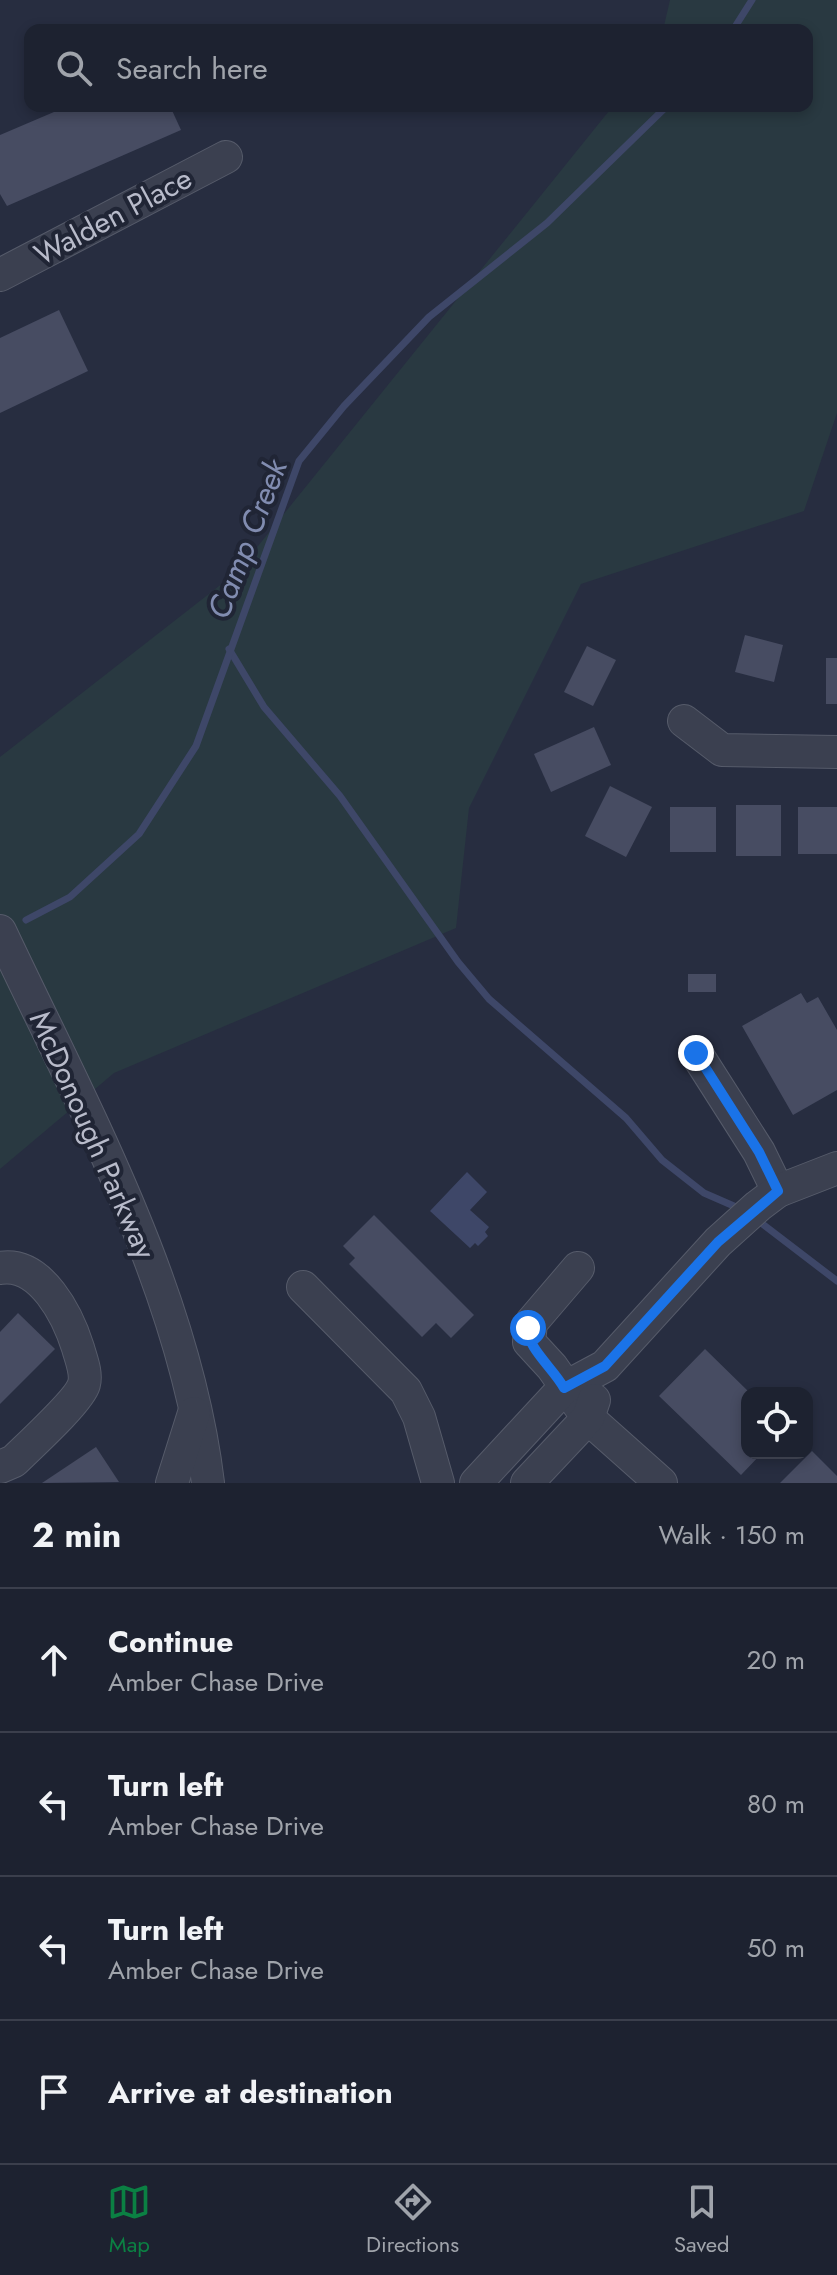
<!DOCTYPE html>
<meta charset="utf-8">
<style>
body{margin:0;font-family:Jost,sans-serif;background:#2a2f3c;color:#f1f3f6}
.controls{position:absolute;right:24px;bottom:24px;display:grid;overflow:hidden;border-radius:16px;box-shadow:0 4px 12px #0003}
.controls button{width:72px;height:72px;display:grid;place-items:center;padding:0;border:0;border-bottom:2px solid #3b3f4c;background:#1d2230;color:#f1f3f6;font:40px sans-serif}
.stop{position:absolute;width:24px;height:24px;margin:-18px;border:6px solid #1a73e8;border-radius:50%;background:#fff}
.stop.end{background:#1a73e8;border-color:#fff;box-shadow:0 2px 8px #0008}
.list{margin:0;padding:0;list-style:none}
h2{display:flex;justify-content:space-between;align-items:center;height:104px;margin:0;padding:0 32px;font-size:34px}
h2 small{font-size:26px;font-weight:400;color:#a0a4ab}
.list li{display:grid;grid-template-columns:52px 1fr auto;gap:24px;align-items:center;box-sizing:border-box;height:144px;padding:0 32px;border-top:2px solid #3b3f4c}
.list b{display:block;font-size:30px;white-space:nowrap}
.list p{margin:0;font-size:26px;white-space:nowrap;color:#a0a4ab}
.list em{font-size:26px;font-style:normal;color:#a0a4ab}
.icon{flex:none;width:44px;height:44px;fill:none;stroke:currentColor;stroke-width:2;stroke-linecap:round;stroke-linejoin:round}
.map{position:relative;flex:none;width:837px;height:1483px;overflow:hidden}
.search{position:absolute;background:#1d2230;box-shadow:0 4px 12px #0003;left:24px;right:24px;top:24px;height:88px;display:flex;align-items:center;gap:20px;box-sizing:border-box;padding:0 28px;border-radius:16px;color:#a0a4ab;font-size:30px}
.sheet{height:680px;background:#1d2230}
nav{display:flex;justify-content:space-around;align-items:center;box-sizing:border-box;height:112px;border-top:2px solid #3b3f4c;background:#1d2230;font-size:22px;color:#a0a4ab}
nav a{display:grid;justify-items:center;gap:4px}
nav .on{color:#0b8043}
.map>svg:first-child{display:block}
.green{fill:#293941}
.water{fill:#3e4768}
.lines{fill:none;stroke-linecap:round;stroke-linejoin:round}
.stream{stroke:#3e4768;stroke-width:7}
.building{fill:#474c62}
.minor-casing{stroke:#565b6a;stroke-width:34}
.minor{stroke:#3b4050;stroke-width:32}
.route{stroke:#1a73e8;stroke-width:10}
.labels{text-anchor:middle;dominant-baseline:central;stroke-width:8;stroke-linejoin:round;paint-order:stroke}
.street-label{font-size:30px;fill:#b8bbca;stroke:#202535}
.water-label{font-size:32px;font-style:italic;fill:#818cb0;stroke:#202535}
</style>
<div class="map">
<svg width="837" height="1483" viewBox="0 0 837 1483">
<rect width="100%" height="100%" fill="#272d40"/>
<path class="green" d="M670,0H837V413L804,511L581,584L469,808L456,928L114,1073L0,1169V757L237,572L613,106H807V30H663Z"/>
<path class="water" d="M467,1172L487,1192L470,1210L489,1227L485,1232L488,1236L478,1246L475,1243L470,1248L430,1211Z"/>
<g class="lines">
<g class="stream">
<path d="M733,30L752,0"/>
<path d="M229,649L264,707L340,796L458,962L489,999L626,1118L662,1160L704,1193L743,1210"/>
<path d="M26,920L70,897L139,834L196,746L299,461L344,406L429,317L547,223L667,106"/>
<path d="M756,1219L837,1281"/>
</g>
</g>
<g class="building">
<path d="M68,106H170L181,130L7,206L0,194V135Z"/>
<path d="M59,310L88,371L0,413V338Z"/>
<path d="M745,635L783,645L774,682L735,672Z"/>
<path d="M587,646L616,660L593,706L564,692Z"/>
<rect x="826" y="658" width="11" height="46"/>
<path d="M594,727L611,765L551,792L534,754Z"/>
<path d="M610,786L652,807L626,857L585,836Z"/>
<rect x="736" y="805" width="45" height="51"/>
<rect x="670" y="807" width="46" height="45"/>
<rect x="798" y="807" width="39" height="47"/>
<rect x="688" y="974" width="28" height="18"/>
<path d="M801,993L807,1003L818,997L837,1030V1090L793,1115L742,1026Z"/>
<path d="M374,1215L474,1315L451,1338L436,1323L422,1337L349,1264L355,1258L343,1246Z"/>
<path d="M18,1313L55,1349L0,1404V1332Z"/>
<path d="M705,1349L750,1393H747V1453H762L741,1475L659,1396Z"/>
<path d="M96,1447L119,1482L42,1483Z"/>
<path d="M812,1451L837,1476V1483H780Z"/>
</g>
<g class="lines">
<g class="minor-casing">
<g id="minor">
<path d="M0,275L226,157"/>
<path d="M684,721L722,750L837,752"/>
<path d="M0,931C82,1105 185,1290 208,1483"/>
<path d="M696,1053L759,1152L778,1191"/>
<path d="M0,1268C41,1261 68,1316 78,1348C81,1359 87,1373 84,1384C80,1400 28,1447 14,1461L0,1467"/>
<path d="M578,1268L531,1323L529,1342L552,1367L588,1418L661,1483"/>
<path d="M303,1287L406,1391L419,1417L438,1483"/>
<path d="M172,1483L194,1413"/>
<path d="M476,1483L564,1388L605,1366L718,1242L758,1206L778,1191L837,1168"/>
<path d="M527,1483L588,1418L594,1400"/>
</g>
</g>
<use href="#minor" class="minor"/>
</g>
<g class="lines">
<path class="route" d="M528,1328C526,1347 554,1369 564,1388L605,1366L718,1242L778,1191L759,1152L696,1053"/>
</g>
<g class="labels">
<g class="street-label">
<text transform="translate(113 216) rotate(-28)">Walden Place</text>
<text transform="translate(93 1135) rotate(66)">McDonough Parkway</text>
</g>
<g class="water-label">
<text transform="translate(247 539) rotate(-69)">Camp Creek</text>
</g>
</g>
</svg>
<div class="controls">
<button><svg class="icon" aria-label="locate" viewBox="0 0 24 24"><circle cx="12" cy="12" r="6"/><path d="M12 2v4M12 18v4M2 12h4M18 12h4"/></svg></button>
</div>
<div class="stop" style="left:528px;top:1328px"></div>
<div class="stop end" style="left:696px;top:1053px"></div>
<div class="search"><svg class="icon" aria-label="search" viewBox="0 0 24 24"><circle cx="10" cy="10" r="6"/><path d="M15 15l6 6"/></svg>Search here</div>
</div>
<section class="sheet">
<h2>2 min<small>Walk · 150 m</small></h2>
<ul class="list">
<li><svg class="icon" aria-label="ahead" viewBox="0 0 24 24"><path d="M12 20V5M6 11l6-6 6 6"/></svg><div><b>Continue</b><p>Amber Chase Drive</p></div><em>20 m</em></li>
<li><svg class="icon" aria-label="left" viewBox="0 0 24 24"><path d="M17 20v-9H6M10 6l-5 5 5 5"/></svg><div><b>Turn left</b><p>Amber Chase Drive</p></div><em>80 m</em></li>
<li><svg class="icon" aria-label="left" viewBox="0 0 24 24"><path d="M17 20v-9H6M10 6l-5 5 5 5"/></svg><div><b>Turn left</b><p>Amber Chase Drive</p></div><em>50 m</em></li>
<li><svg class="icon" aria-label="arrive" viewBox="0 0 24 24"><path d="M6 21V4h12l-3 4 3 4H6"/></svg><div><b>Arrive at destination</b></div></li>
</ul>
</section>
<nav>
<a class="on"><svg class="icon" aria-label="map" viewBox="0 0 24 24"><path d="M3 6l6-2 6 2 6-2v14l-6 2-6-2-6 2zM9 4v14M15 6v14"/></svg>Map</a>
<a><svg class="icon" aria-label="directions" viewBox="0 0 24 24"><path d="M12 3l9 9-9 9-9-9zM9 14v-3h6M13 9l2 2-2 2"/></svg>Directions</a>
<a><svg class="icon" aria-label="saved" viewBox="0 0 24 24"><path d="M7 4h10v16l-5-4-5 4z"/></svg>Saved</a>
</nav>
